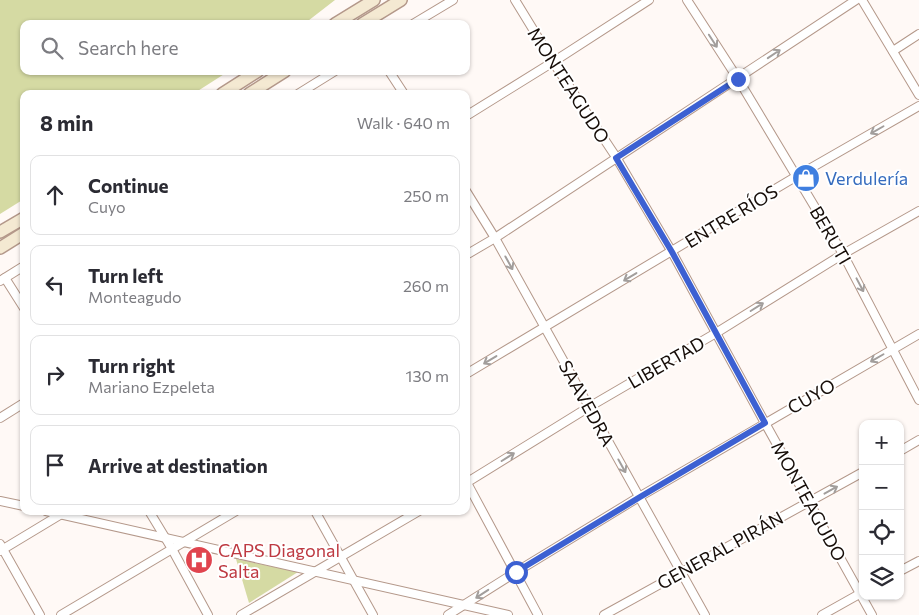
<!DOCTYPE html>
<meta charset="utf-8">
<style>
body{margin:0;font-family:Commissioner,sans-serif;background:#f2f2f3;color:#2b2b33}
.controls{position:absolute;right:15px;bottom:15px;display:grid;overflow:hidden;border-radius:10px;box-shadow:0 1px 4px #0004}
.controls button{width:45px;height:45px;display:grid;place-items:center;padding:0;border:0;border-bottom:1px solid #e1e1e2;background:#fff;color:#2b2b33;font:25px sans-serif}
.stop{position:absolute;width:15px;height:15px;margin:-11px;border:4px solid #3c60d2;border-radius:50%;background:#fff}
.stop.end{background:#3c60d2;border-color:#fff;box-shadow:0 1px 5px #0008}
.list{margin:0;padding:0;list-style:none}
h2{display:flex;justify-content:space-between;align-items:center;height:65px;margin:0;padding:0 20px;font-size:21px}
h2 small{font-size:16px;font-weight:400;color:#7c7c81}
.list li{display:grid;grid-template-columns:32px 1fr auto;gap:15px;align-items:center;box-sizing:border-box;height:80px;margin:0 10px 10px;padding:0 10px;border:1px solid #e1e1e2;border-radius:10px}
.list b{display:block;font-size:19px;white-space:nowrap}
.list p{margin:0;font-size:16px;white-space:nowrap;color:#7c7c81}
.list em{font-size:16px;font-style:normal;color:#7c7c81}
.icon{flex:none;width:28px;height:28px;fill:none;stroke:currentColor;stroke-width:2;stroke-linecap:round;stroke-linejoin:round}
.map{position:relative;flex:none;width:919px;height:615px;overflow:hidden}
.search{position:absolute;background:#fff;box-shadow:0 1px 4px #0004;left:20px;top:20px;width:450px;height:55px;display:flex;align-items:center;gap:12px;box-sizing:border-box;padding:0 18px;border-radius:10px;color:#7c7c81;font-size:19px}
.panel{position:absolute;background:#fff;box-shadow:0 1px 4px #0004;left:20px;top:90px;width:450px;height:425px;border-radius:10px}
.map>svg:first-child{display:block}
.green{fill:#d5daa3}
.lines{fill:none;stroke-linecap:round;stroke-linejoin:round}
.street-casing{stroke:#b4988a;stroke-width:10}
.secondary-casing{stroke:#b4988a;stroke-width:14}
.street{stroke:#fff;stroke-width:8}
.secondary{stroke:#f4e9d2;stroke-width:11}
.oneway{stroke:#a29e9c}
.route{stroke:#3c60d2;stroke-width:6}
.labels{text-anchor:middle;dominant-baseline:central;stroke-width:4;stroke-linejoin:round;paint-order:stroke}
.street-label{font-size:18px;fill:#160d08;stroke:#fff}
.shop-label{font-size:18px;fill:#366cbe;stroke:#fff;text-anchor:start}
.health-label{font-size:18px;fill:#be3a42;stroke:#fff;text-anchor:start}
</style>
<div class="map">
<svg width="919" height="615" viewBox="0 0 919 615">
<rect width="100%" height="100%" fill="#fff9f6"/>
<g class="green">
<path d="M0,0H335L304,24H24V71H229L193,94H24V199L0,214Z"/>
<path d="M236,559L298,572L249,603Z"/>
</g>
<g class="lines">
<g class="street-casing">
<g id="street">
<path d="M515,0L553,62L616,157L672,252L765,423L872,615"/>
<path d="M687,0L738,79L843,254L919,400"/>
<path d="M862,0L919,95"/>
<path d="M413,24L453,0"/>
<path d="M893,51L919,34"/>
<path d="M389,71L404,94"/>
<path d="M298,94L335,71"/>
<path d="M466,116L553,62L649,0"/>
<path d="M466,191L495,238L705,615"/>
<path d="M466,255L495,238L856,0"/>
<path d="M5,278L24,308"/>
<path d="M0,281L24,266"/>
<path d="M466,374L797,176L919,106"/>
<path d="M0,418L24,403"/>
<path d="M900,451L919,440"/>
<path d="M466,481L538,615"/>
<path d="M466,483L589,407L716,333L843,254L919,211"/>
<path d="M0,501L24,506"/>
<path d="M46,511L508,615"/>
<path d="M149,511L172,549L208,615"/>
<path d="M315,511L373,615"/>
<path d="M0,544L40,615"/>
<path d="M0,551L63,513"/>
<path d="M900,571L919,561"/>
<path d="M61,615L236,511"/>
<path d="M241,615L419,511"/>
<path d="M448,615L516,572L639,497L919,334"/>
<path d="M604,615L863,472"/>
<path d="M822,615L863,592"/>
</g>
</g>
<g class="secondary-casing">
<g id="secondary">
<path d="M335,24L374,0"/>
<path d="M362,24L401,0"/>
<path d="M222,94L258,71"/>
<path d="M249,94L285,71"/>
<path d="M0,232L24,218"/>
<path d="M0,248L24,233"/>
</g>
</g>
<use href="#street" class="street"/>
<use href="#secondary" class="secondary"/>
</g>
<defs><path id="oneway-shaft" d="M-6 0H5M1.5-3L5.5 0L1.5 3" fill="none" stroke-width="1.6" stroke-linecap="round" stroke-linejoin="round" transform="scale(1.25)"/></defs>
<g class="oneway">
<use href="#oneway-shaft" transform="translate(713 41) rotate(57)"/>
<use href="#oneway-shaft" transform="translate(774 54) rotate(-34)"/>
<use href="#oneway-shaft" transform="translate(877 130) rotate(150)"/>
<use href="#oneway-shaft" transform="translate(509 263) rotate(61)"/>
<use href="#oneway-shaft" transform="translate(630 277) rotate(149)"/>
<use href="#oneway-shaft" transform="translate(860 285) rotate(62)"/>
<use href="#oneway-shaft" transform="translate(757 307) rotate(-32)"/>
<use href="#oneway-shaft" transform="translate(877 358) rotate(150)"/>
<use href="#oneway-shaft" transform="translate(490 360) rotate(149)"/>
<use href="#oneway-shaft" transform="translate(508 457) rotate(-32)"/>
<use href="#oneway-shaft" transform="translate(622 466) rotate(61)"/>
<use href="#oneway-shaft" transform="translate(831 490) rotate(-29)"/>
<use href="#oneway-shaft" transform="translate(482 594) rotate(147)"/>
</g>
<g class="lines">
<path class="route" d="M516,572L640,497L765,423L672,252L616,158L738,79"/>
</g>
<defs>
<g id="shop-disc" transform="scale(1.4375)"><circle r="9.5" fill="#3f7fe0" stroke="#fff"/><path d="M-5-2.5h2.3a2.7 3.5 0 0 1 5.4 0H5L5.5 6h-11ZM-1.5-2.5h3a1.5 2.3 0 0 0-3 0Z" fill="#fff"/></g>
<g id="hospital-disc" transform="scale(1.4375)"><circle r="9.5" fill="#e0444e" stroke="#fff"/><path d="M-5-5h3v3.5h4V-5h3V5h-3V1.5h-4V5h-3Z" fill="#fff"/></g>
</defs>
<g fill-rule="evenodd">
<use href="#shop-disc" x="806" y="178"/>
<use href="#hospital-disc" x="199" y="560"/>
</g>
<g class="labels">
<g class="street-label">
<text transform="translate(569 85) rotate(57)">MONTEAGUDO</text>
<text transform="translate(731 216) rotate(-31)">ENTRE RÍOS</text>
<text transform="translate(831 235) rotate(60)">BERUTI</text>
<text transform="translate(666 362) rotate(-30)">LIBERTAD</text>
<text transform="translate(811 396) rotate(-30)">CUYO</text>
<text transform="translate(587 403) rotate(61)">SAAVEDRA</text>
<text transform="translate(809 501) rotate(61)">MONTEAGUDO</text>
<text transform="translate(720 550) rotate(-29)">GENERAL PIRÁN</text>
</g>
<g class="shop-label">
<text x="825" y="178">Verdulería</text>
</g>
<g class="health-label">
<text x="218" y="550">CAPS Diagonal<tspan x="218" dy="21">Salta</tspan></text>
</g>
</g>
</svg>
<div class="controls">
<button>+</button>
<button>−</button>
<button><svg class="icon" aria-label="locate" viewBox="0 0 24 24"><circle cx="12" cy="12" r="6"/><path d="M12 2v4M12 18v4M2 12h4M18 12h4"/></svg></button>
<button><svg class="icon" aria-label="layers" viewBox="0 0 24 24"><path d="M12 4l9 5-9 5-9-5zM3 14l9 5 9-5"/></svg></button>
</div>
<div class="stop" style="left:516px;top:572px"></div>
<div class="stop end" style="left:738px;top:79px"></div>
<div class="search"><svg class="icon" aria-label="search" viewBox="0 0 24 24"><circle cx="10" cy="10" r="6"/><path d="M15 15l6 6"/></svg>Search here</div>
<section class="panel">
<h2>8 min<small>Walk · 640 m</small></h2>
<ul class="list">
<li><svg class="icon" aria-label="ahead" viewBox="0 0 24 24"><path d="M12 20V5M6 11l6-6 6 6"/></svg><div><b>Continue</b><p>Cuyo</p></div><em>250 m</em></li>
<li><svg class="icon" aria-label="left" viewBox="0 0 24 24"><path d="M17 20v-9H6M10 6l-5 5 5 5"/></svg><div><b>Turn left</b><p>Monteagudo</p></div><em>260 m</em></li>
<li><svg class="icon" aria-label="right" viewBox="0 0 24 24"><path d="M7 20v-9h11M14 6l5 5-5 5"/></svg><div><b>Turn right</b><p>Mariano Ezpeleta</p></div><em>130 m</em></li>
<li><svg class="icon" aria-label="arrive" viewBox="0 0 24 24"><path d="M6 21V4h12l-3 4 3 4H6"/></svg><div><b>Arrive at destination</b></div></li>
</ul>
</section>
</div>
